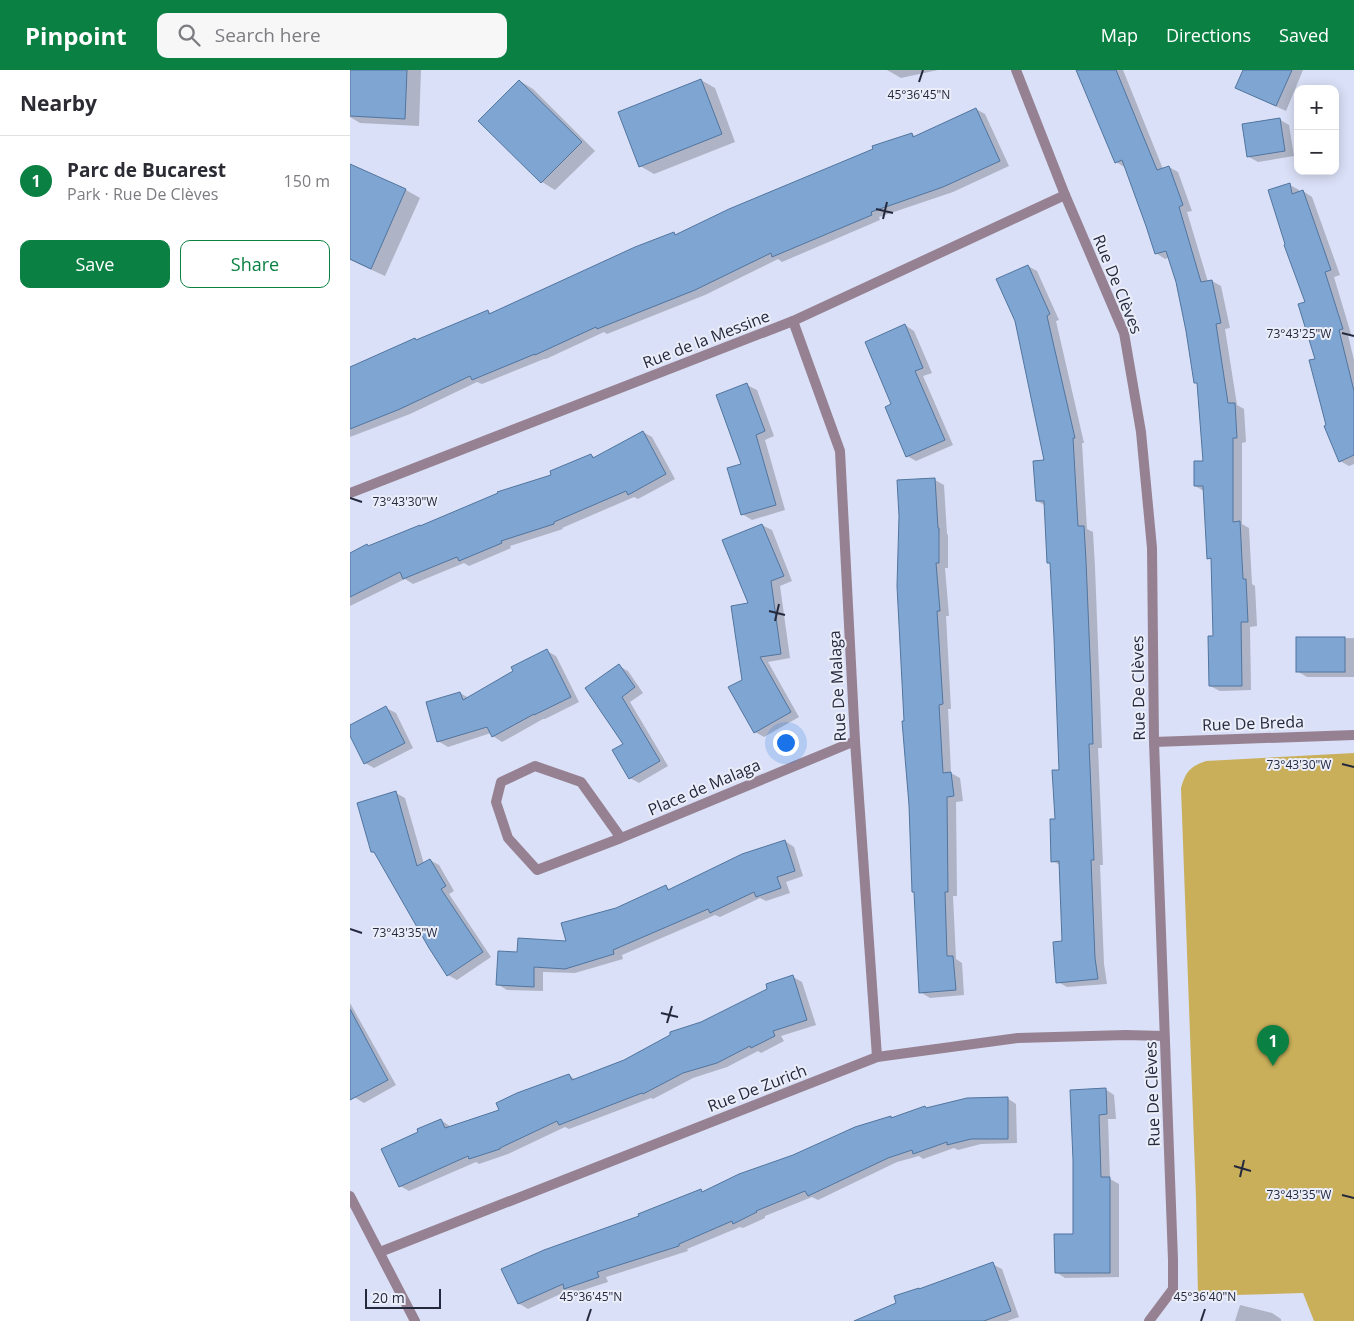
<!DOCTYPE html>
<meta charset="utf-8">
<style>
body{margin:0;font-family:"Open Sans",sans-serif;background:#f7f7f7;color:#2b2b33}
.controls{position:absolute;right:15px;top:15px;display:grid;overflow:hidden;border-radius:10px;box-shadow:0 2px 12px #0003}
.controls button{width:45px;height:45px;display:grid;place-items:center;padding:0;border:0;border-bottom:1px solid #e1e1e2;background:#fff;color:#2b2b33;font:25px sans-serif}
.scale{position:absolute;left:15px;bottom:12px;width:76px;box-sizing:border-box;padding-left:5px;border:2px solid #24293e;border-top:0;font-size:14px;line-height:18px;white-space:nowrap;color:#24293e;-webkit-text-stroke:4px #ebeef9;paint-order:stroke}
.you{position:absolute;left:435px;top:672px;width:18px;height:18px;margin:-12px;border:4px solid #fff;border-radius:50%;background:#1a73e8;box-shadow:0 0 0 8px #1a73e833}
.badge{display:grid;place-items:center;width:32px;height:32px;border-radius:50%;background:#0b8043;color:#fff;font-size:16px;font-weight:700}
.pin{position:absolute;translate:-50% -41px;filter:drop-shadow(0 1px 2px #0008)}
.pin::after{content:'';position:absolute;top:26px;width:18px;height:15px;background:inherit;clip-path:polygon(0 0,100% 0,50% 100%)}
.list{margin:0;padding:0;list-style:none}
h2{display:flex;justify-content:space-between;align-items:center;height:65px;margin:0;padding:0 20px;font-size:21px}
h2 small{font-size:16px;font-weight:400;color:#7c7c81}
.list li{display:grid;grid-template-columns:32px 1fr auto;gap:15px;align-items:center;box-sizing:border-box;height:90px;padding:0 20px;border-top:1px solid #e1e1e2}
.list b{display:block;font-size:19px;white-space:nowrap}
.list p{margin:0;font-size:16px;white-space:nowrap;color:#7c7c81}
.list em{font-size:16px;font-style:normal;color:#7c7c81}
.actions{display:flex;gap:10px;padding:15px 20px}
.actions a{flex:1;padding:11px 0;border:1px solid #0b8043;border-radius:10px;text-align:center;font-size:18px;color:#0b8043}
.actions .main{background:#0b8043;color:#fff}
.icon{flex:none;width:28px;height:28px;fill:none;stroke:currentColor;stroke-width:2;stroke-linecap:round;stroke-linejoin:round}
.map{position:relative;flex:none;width:1004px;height:1251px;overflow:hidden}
header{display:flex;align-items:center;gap:30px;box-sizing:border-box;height:70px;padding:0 25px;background:#0b8043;color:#fff}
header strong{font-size:24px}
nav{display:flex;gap:28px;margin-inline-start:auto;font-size:18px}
.search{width:350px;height:45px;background:#f7f7f7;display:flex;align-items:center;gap:12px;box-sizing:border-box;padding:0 18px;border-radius:10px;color:#7c7c81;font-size:19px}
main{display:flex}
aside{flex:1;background:#fff}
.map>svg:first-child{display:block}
.green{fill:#c9af5a}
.shadow{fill:#0003}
.building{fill:#7fa5d2;stroke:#51759f}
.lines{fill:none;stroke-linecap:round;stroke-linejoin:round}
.minor{stroke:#968192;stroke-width:10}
.ticks{fill:none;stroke:#24293e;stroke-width:2}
.labels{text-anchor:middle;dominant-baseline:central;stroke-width:4;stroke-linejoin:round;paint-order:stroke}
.street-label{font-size:16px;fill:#24293e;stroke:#ebeef9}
.ticks-label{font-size:12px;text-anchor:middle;fill:#24293e;stroke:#ebeef9;stroke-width:4;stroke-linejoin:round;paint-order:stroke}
</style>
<header>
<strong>Pinpoint</strong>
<div class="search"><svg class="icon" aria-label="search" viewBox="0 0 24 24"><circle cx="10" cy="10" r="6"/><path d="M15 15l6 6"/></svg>Search here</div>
<nav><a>Map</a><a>Directions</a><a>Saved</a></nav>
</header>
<main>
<aside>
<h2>Nearby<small></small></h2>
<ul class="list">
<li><span class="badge">1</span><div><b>Parc de Bucarest</b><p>Park · Rue De Clèves</p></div><em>150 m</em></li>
</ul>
<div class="actions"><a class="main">Save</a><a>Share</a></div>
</aside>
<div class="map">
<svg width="1004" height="1251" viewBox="0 0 1004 1251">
<rect width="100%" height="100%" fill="#dae0f7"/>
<path class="green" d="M1004,683V1251H964L953,1223L848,1226L846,1128L831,718C836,702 839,697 856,691Z"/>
<g class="shadow">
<path d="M0,0H71L69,56L10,53L0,47Z"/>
<path d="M537,0H588L551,8Z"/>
<path d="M728,0H773L813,99L819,97L828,102L842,141L837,142L858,212L862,211L871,216L880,258L875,259L887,335L894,339L896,372L892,373V454L899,458L902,514L905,516L907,556L900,557L901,620L870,621L860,616L864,567L862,490L858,488L854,421L845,416L854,393L848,314L846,312L827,212L820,187L815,189L806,183L776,98L766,92Z"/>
<path d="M894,0H953L936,41L886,18Z"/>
<path d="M351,10L365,18L385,72L304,104L290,96Z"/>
<path d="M170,11L183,19L245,81L205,120L192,112Z"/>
<path d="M626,39L635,44L659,96L603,122L529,147L530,150L432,192L428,189L355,225L257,264L254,262L196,289H194L132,314L127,312L60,344L0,367V298L65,269L68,271L138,241L142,244L324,163L327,165L562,64L566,67Z"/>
<path d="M929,49L939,55L944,86L908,92L899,87Z"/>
<path d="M3,97L56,120L70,128L35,206L0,190V104Z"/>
<path d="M940,115L949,120V123L953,121L962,127L990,205L984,207L1001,264L998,265L1004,290V394L999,396L990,391L977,356L956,233Z"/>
<path d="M678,196L687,201L709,250L706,251L734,373H732L737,459L743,462L745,497L752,678H748L753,795H750L754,894L757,914L717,917L708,912L714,872L710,795L702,791L710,701L701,494L698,492L696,436L687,431L696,392Z"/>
<path d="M555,255L564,261L582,303L573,306L603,375L566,391L557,386L543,335Z"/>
<path d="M397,315L407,320L424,366L415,370L435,440L402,450L392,444Z"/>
<path d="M293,362L302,367L325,409L288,429L284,427L212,458L213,459L160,476L161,478L119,496L114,493L63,514L55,509L0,536V484L203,406L241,385L246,388Z"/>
<path d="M585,410L594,415L597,464L598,465V498H595L599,546H596L601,639H598L601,703L610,708L613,731L606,732L607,826H603L606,889L612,893L614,925L580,928L570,922L565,823L563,822L555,652Z"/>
<path d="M412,455L422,460L442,511L430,516L440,588L418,592L449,647L414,667L405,662L393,610L400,534Z"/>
<path d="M1004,568V607H957L947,601V569Z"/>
<path d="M197,581L206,586L229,632L195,649H193L152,672L143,666L141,663L98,677L88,671L110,623L119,628Z"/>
<path d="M269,596L278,601L293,623L280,632L318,696L289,713L280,708L274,674Z"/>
<path d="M36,638L46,643L63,678L24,698L15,693L0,664V656Z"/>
<path d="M46,723L55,728L74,794L80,790L89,795L104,821L99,824L141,887L107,910L98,905L28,785L22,782Z"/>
<path d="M435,771L444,777L453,806L436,812L440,823L416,831L410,828L370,847L365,845L272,885L273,889L225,903L193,902V921L157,920L147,914L168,884L217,872L266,839L316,817L321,820Z"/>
<path d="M443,907L452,912L466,955L431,966L434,971L411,983L408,981L377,997L343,1008L303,1029L301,1028L219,1059L215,1057L158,1084L129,1094L126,1092L59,1121L50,1116L69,1062L91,1050L101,1057L151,1041L219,1005L226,1010L274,991Z"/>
<path d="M0,933L46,1015L14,1033L4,1027L0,1019Z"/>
<path d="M755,1019L764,1025L766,1049H758L760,1109L769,1114V1207L715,1208L706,1202L724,1165V1090Z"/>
<path d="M657,1028L666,1034L667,1073L631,1074L608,1080L604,1078L573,1089L569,1086L547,1092L468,1130L462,1127L415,1146V1148L393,1158L390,1157L337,1179L338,1181L256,1207L258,1212L224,1223L219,1220L178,1239L168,1233L290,1147L351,1121L353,1122L541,1047L543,1049L578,1039Z"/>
<path d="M642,1194L652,1199L669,1247L657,1251H504L547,1234L569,1219Z"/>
<path d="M890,1235L922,1243L931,1249V1251H885Z"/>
</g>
<g class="building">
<path d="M0,0H57L55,49L0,46Z"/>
<path d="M726,0H766L807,100L819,96L833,135L829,137L851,212L862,210L871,253L866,254L878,333H885L887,368H883V452L890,451L893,509H896L898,552H891L892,616H859L858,566H863L861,488L857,489L853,416H844V391H853L847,313H844L836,261L826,212L816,181L805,184L796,156L772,90L765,93Z"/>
<path d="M893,0H942L926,36L885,18Z"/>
<path d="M351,9L372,64L289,97L268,42Z"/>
<path d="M169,10L232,72L191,113L128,51Z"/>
<path d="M626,38L650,91L593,117L521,142L522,145L422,187L421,183L345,220L247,259L246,257L185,285V284L122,310L120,306L50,339L0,359V297L65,268L66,270L138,240L139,244L285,177L324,162L325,165L379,139L523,79L522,76L562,63L563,67Z"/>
<path d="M930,48L935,81L897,87L892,54Z"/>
<path d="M0,94L56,119L21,199L0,189Z"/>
<path d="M940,113L942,124L953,120L981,200L975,202L993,259L989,260L1004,321V385L989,392L974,356L976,355L959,290L965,289L948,234L955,232L934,175L935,174L918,120Z"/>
<path d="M678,195L700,244L697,246L725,368H723L728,456H734L736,491L741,611L743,674H739L744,790H741L745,888L748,909L706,913L703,872L712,871L709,791L701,792L700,749H705L702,700H709L704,568L700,493H697L694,431H686L683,391L694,390L665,251L646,209Z"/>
<path d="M555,254L573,298L565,301L595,370L556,387L535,337L541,334L515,272Z"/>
<path d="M397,313L415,361L406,365L426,435L391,445L377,398L391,394L366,325Z"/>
<path d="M293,361L316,404L278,425L276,421L204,452V454L151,471L152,473L109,491L107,487L53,509L50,502L0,527V483L17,474L18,476L70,455V456L148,423L147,422L201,405L200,401L241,384L243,388Z"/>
<path d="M585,408L588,458H589V493H586L590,541H587L593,634L589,635L593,703L601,702L604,726L597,727L598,822H595L597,886H603L606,920L569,923L564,822H562L559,735L552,651H554L547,516L549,446L547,410Z"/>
<path d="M412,454L434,506L421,511L431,584L410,587L441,642L404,663L378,617L392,610L381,536L398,533L372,470Z"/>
<rect x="946" y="567" width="49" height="35"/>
<path d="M197,579L221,627L184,645V644L142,667L137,657L87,672L76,632L110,622L113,630L163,601L161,597Z"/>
<path d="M269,594L285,617L272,627L310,691L279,709L262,680L273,674L235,618Z"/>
<path d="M36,636L55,673L14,694L0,666V655Z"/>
<path d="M46,721L67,796L80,789L96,816L91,819L133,882L97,906L79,878L24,782H21L7,733Z"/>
<path d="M435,770L445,801L427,807L431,818L406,827L404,822L360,843L358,839L263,880L264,884L215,899L184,897V917L146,915L148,881L167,882L168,868L216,871L211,853L266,838L316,815L318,820L392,784Z"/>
<path d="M443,905L457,950L423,961L425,966L401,978L400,976L367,993L333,1003L293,1024L292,1023L209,1055L207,1051L150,1078V1079L119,1089L118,1086L49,1117L31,1079L68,1062L67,1059L91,1049L95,1058L149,1040L146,1033L167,1023L219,1004L222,1010L274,990L320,965V962L351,952L417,919L416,914Z"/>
<path d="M0,939L38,1010L0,1030Z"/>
<path d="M756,1018L757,1044L749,1045L751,1107H760V1203H705L704,1164H723V1090L720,1020Z"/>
<path d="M658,1027V1069H621L597,1075V1072L563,1084L562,1080L538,1088L458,1126L455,1121L406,1141L407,1142L383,1154L382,1151L329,1174V1176L247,1202L249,1207L214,1219L213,1214L168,1234L151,1199L194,1180L289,1146L288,1144L351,1119L352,1122L389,1104L443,1085L505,1057L541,1046V1048L575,1036L576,1038L617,1028Z"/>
<path d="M643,1192L661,1241L634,1251H504L546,1233L544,1226L569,1218V1219Z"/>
</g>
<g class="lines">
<g class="minor">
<path d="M666,0L715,125L774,263L791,362L802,478L804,672L823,1190V1219L799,1251"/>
<path d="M443,251L490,381L505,671L527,987"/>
<path d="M0,423L443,251L715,125"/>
<path d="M804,672L1004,665"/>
<path d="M271,768L231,712L185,696L151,712L146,732L158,768L187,800L271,768L505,671"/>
<path d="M0,1126L65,1251"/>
<path d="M30,1182L527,987L668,968L776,965L814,966"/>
</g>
</g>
<path class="ticks" d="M569,12L573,0M526,139L543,143M533,149L537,132M992,263L1004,266M0,428L12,432M419,541L435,545M425,551L429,534M992,694L1004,697M0,859L12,863M311,943L328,947M317,953L322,936M884,1096L901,1101M890,1107L894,1090M992,1125L1004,1128M237,1251L241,1239M851,1251L855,1239"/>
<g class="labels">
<g class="street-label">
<text transform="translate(768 214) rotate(68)">Rue De Clèves</text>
<text transform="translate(356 269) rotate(-21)">Rue de la Messine</text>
<text transform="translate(487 616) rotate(-93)">Rue De Malaga</text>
<text transform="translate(788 618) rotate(-91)">Rue De Clèves</text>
<text transform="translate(903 653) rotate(-2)">Rue De Breda</text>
<text transform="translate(354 717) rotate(-23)">Place de Malaga</text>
<text transform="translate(407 1018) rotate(-21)">Rue De Zurich</text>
<text transform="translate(802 1024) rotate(-92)">Rue De Clèves</text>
</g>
</g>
<g class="ticks-label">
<text x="569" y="29">45°36'45"N</text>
<text x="949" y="268">73°43'25"W</text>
<text x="55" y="436">73°43'30"W</text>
<text x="949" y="699">73°43'30"W</text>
<text x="55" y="867">73°43'35"W</text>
<text x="949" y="1129">73°43'35"W</text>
<text x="241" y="1231">45°36'45"N</text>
<text x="855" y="1231">45°36'40"N</text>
</g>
</svg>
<div class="controls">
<button>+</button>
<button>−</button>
</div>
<div class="scale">20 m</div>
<div class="you"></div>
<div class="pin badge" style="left:923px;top:996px">1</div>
</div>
</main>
